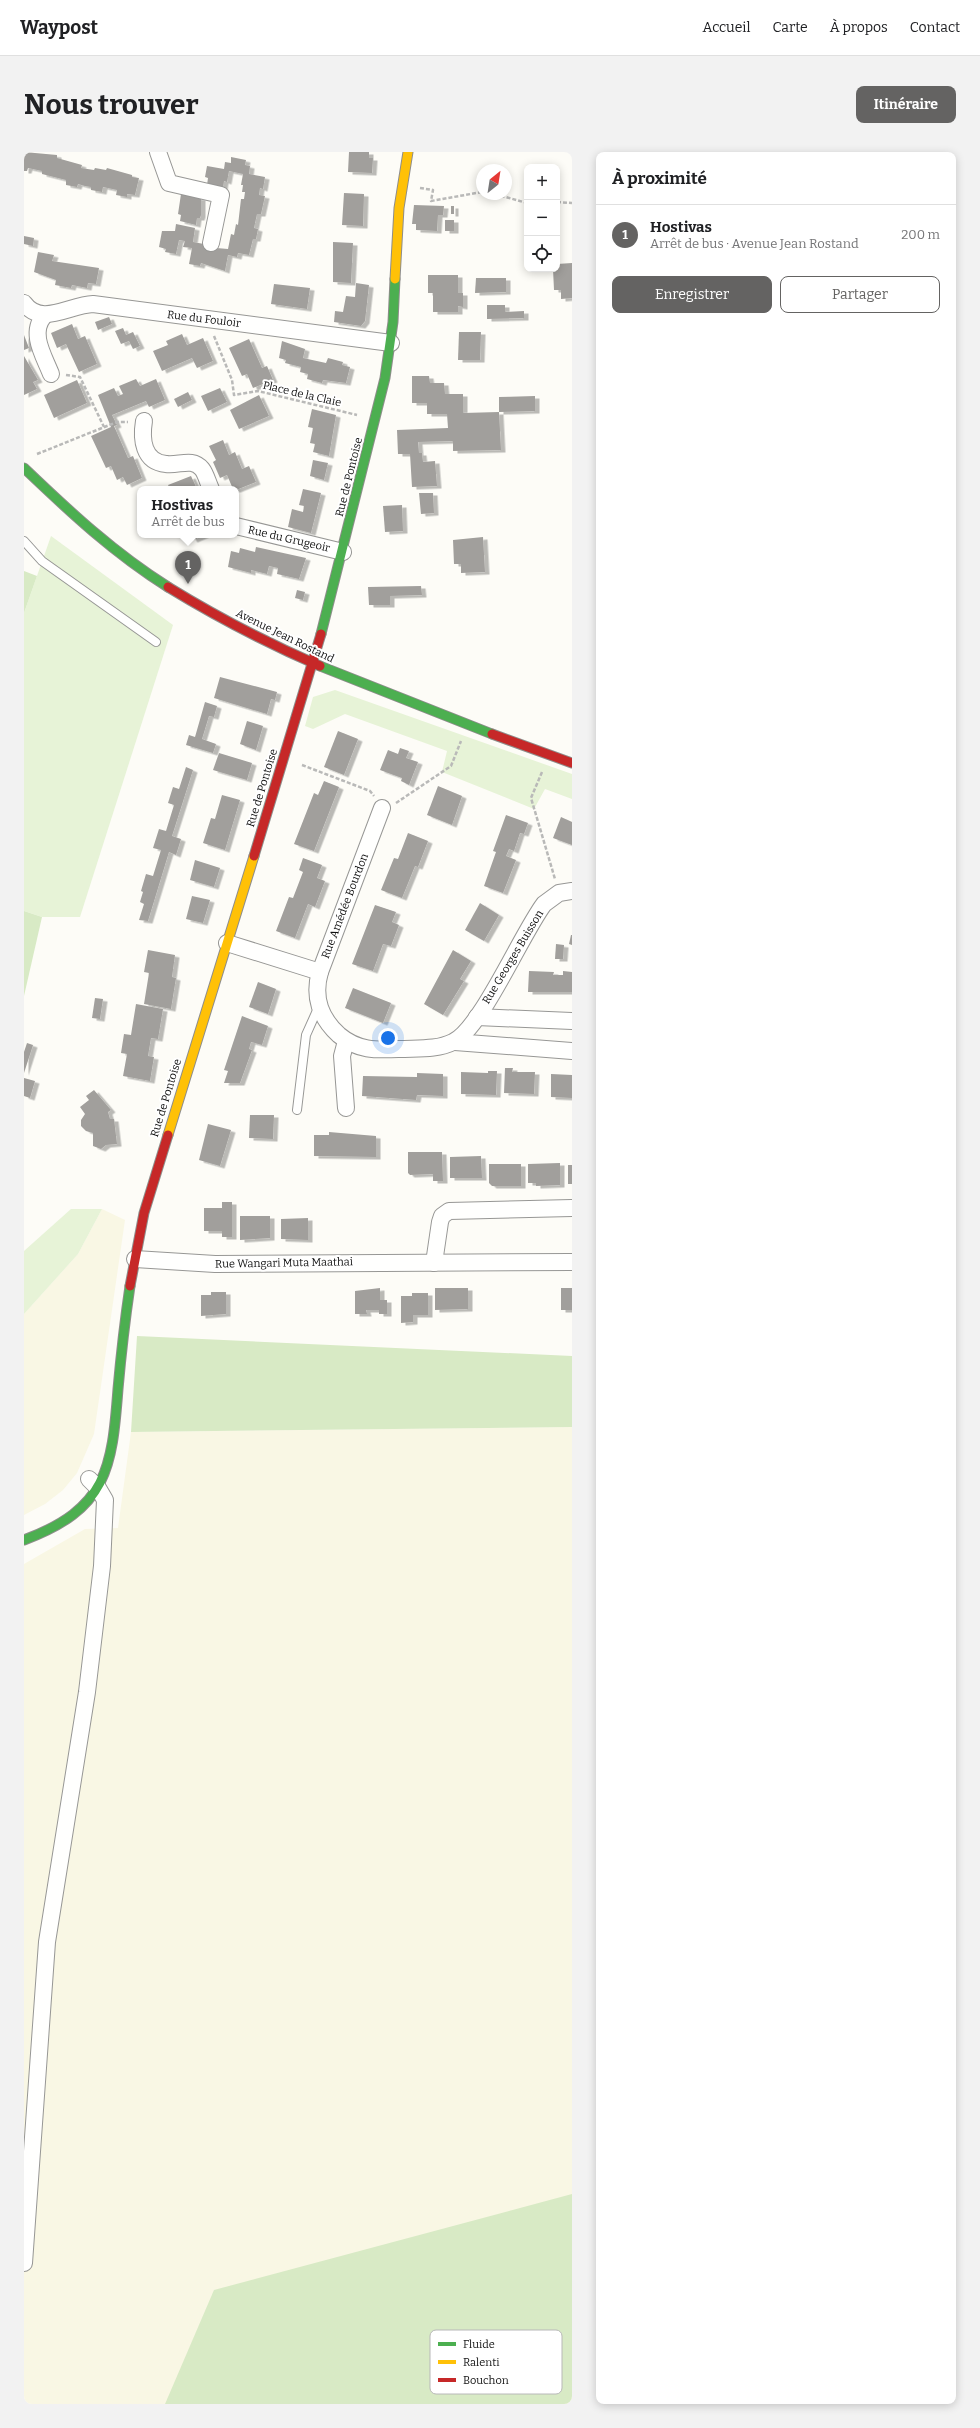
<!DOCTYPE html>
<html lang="fr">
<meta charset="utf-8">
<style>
body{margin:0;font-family:Bitter,serif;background:#f2f2f2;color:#202124}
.controls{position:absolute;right:12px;top:12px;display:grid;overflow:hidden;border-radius:8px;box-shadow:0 2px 10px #0003}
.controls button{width:36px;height:36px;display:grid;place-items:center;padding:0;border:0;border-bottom:1px solid #e0e0e0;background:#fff;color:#202124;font:20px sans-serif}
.compass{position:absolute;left:452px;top:12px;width:36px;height:36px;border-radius:50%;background:#fff;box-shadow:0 2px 10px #0003;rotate:30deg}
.you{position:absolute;left:364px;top:886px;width:14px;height:14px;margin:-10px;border:3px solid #fff;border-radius:50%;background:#1a73e8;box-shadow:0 0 0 6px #1a73e833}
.badge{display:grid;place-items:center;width:26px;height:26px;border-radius:50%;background:#646362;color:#fff;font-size:13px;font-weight:700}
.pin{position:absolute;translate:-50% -33px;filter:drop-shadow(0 1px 2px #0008)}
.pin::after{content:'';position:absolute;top:21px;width:14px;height:12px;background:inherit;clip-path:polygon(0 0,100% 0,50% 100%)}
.popup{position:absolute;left:113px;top:334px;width:102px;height:52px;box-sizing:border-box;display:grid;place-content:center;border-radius:8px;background:#fff;filter:drop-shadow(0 1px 3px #0005);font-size:13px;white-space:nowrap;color:#757577}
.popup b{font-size:15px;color:#202124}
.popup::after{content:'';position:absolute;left:50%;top:100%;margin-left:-8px;border:8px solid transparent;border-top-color:#fff}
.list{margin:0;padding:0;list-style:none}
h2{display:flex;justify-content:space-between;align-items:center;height:52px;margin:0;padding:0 16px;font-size:17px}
h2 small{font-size:13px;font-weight:400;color:#757577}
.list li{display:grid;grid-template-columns:26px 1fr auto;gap:12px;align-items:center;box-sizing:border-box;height:60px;padding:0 16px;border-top:1px solid #e0e0e0}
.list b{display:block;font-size:15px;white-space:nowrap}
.list p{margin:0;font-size:13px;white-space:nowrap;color:#757577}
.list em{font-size:13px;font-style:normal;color:#757577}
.actions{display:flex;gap:8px;padding:12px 16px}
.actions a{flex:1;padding:9px 0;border:1px solid #646362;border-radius:8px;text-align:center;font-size:14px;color:#646362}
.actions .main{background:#646362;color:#fff}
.icon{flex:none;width:22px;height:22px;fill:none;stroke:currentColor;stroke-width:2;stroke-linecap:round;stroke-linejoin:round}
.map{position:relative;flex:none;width:548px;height:2252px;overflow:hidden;border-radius:8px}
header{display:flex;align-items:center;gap:24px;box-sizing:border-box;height:56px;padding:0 20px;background:#fff;border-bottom:1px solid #e0e0e0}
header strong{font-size:19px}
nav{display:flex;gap:22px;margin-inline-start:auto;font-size:14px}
.intro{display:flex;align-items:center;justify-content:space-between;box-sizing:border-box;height:96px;padding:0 24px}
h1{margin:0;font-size:28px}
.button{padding:10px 18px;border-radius:8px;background:#646362;color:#fff;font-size:14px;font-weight:700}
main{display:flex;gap:24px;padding:0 24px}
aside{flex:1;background:#fff;border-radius:8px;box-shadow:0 2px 10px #0003}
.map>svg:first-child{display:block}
.farmland{fill:#f9f7e4}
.green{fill:#e7f3d7}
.forest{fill:#d8eac5}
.building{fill:#a19f9c;filter:url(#shadow)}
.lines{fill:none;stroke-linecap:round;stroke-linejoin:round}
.lane-casing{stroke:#979795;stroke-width:10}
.street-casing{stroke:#979795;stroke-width:18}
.fast-casing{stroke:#8e8d8b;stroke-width:11}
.slow-casing{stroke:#8e8d8b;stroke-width:11}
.jam-casing{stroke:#8e8d8b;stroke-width:11}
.path{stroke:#b9b9b8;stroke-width:2.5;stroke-dasharray:4 2;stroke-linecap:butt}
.lane{stroke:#fffffe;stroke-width:8}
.street{stroke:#fffffe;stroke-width:16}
.fast{stroke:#4caf50;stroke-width:9}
.slow{stroke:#ffc107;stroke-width:9}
.jam{stroke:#c62828;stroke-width:9}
.labels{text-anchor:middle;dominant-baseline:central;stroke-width:4;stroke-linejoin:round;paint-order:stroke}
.street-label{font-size:11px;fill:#111;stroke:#fff}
.key{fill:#fff;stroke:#b8b8b8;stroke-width:1}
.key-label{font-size:11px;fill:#111}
</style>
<header>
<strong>Waypost</strong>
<nav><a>Accueil</a><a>Carte</a><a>À propos</a><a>Contact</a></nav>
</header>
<div class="intro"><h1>Nous trouver</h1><a class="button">Itinéraire</a></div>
<main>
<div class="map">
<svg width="548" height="2252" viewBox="0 0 548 2252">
<defs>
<filter id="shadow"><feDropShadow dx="4.5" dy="2.5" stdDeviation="0" flood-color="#0004"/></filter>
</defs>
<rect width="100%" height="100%" fill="#fdfcf7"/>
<g class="farmland">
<path d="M78,1057L101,1068L70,1282L53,1321L39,1338L21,1352L0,1363V1162L54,1102Z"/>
<path d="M548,1275V2252H0V1412L61,1377L94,1376L107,1280Z"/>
</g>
<g class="green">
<path d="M27,384L149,473L56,765H18L0,759V461Z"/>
<path d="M311,538L548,622V647L521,637L510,657L418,620L423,599L321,562L289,577L281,574L289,545Z"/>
<path d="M47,1057H78L54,1102L0,1162V1099Z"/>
</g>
<g class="forest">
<path d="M0,419L13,424L0,461Z"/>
<path d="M0,759L18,765L0,844Z"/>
<path d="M113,1184L548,1204V1275L107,1280Z"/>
<path d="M548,2042V2252H141L190,2138Z"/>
</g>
<g class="building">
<path d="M0,0L33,3V6L58,13L57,16L70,18L71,16L82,18L83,16L108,23V25L115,26L111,43L103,42V45L92,43L93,38L79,35L78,40L67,38V35L61,34L54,32L53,35L42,33V28L18,22V19L4,16L3,19H0Z"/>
<path d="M325,0H345V6H349L348,21L324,20Z"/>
<path d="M207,5L222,8L221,13L226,14L225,22L241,25L239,37L236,36L235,43L241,44L237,62H233L230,76L234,77L232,87H229L225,103L214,101L213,105L204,103L201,119L177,111L176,114L165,112L168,96L159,95L161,89L155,88L152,102L141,100L142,97L135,95L138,79H151L152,72L171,76L169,90L180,92L181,95L204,97L207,82L210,83L212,72L214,73L217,47H220L221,40H218L219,33H217L219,22L205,19L203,30L200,29L199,36L183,33L184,26L181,25L183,14L200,17L201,10L207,11Z"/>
<path d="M320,41L340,42L339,74L318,73Z"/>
<path d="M157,42L177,46V63L176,66H173L172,73L156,69L157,63L154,62Z"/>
<path d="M390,53L420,54L419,63H414L413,79L392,78V72H388Z"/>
<rect x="427" y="54" width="3" height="8"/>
<rect x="421" y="68" width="9" height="11"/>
<path d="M0,84L10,86L9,94L0,92Z"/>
<path d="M309,90L329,91L327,131L309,130Z"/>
<path d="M14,100L30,103L28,109L75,116L72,132L64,131L63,136L48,133L47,136L31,133L32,128L10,120Z"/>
<path d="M548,111V146L537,147V138H530L529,117H533V112Z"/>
<path d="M404,123H434V141H439V155L434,154V160H409V141H404Z"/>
<path d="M452,126H482V140L451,141Z"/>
<path d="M332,131L345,133L341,169L337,174L310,170L311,159L319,160L322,144L331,145Z"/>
<path d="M250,132L286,136L283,157L247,152Z"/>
<path d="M463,153H481V160L500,159V166L463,167Z"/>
<path d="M85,165L88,172L74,178L71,170Z"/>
<path d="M48,172L54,187L61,184L73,212L55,220L42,192L33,196L27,181Z"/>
<path d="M99,176L102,183L109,180L116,194L109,197L105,189L97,192L91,179Z"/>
<path d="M435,180H457L456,208H434Z"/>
<path d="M158,182L163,193L179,186L189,209L173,216L168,206L138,219L129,199L144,193L142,189Z"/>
<path d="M0,183L5,196L0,198Z"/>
<path d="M225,187L238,216L243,214L249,228L229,236L223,222L218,224L205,196Z"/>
<path d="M258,189L281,197L279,206L302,211L304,206L319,210L318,213L326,215L322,231L299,228L298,231L283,227L284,222L276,220L277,215L261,211L262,208L255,206Z"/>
<path d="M0,204L14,228L9,230L13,237L0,243Z"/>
<path d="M388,224H405L406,231H420L421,242H439V261L475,260L477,298L429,299V289L394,290L395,301H398L399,310L411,309L413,334L388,335L386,302H374L373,278L424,276L423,262H403V251H388Z"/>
<path d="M112,227L116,234L132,227L141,248L125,255L122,249L88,263L93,273L90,274L104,306L109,304L118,326L103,333L99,325L93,328L87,314L82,316L67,284L87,275L74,243L90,236L94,244L99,242L95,234Z"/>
<path d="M53,228L63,251L30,266L20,243Z"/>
<path d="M196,236L203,250L184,259L177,244Z"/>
<path d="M164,240L168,248L154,255L150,247Z"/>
<path d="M235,243L245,264L215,277L206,258Z"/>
<path d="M511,244V259L475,260V245Z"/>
<path d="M288,257L312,263L305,304L289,300L291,292L286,291L289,276L284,275Z"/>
<path d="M199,288L205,303L211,300L218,317L225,314L232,330L212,338L209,337L203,323L196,326L189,310L192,308L185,294Z"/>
<path d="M289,308L304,311L300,328L286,324Z"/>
<path d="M167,324L173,337H146L144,333Z"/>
<path d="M279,337L297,341L287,381L264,375L268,357L279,360L280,354L275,353Z"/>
<path d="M395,341H409L410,361L397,362Z"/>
<path d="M378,353L379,379L361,380L359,354Z"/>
<path d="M166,383H181L169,388Z"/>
<path d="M459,385L461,420L437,421V412H430L429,388Z"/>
<path d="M232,395L282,406L275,427L253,422L254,416L245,414L243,422L227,418V421L204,415L207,399L215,401L216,396L231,400Z"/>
<path d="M397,434L398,443L366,444V453H345L344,435Z"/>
<path d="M273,438L281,440L279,448L271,446Z"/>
<path d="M196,525L253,540L251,548L247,547L243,562L190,546Z"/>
<path d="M181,550L193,554L190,565L185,564L178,587L192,592L189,601L162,593L165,583L171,585Z"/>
<path d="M223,569L239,574L232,598L216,592Z"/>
<path d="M314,579L334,587L320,623L300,615Z"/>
<path d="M376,596L385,599L382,606L394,610L385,633L377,629L378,626L356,618L364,598L374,602Z"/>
<path d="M195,601L228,611L223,628L189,618Z"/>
<path d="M162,615L169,618L148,684L157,687L152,703L145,700L124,769L115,768L120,752L116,750L119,740L117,739L122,722L129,724L137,698L129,696L135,677L142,679L150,653L144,651L149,635L155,637Z"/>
<path d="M300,629L315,635L290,699L270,692L290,641L294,643Z"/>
<path d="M414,634L438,644L428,673L403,663Z"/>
<path d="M198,643L216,648L201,698L179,691L187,666L191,667Z"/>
<path d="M482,663L504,671L500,682L496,681L490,699L485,697L482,704L492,708L479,741L460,734L472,700L469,699Z"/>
<path d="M537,665L548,670V693L529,686Z"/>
<path d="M384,681L404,689L394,715L391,714L378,746L357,738L370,706L374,707Z"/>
<path d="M279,706L298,713L293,726L301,729L291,755L284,752L271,786L252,779L265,745L269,746L279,720L275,718Z"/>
<path d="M171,708L196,716L190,735L166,728Z"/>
<path d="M168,744L186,748L179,771L162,767Z"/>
<path d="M456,751L475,763L460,789L441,778Z"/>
<path d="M351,753L372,760L368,770L375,773L367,794L359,792L349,819L328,812Z"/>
<path d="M547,783H548V793L545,792Z"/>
<path d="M532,792L540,793L539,807H531Z"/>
<path d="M124,798L151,803L148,825L152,826L147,857L120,852L125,821L120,820Z"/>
<path d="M429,798L447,809L436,827L440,829L419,863L400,852Z"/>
<path d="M505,819L530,820L529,823H539V819L548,820V840H504Z"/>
<path d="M234,830L252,837L244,862L225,855Z"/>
<path d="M329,836L367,851L359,871L321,856Z"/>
<path d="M71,846L79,847L76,867L68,866Z"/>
<path d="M112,852L139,857L134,887L127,886L124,904L130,905L126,929L99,924L103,902L97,901L100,882L107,883Z"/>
<path d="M218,864L244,874L238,893L227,890L225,897L228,898L216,931H200L204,919L200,918Z"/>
<path d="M3,891L9,893L0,921V900Z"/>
<path d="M481,916H489L488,920H511L510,942L480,941Z"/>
<path d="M464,919H473L472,943L437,942V920L464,921Z"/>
<path d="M393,921L419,922V944L393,943L392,948L338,944L339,924L393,925Z"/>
<path d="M527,922L548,923V946L527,945Z"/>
<path d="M0,926L11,929L6,946L0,944Z"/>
<path d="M70,938L87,958L84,960L86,967H90L93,992L82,993L77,997L69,994V981L62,979L57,974V968L61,962L56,955L65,948L62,944Z"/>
<path d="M226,963H250L249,987L225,986Z"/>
<path d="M184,972L207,978L196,1014L175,1008Z"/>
<path d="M305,980L352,984V1005L290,1004V983H305Z"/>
<path d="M384,1000H418L419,1029H409V1022L386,1023L384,1021Z"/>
<path d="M457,1004L458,1026H426V1005Z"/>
<path d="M536,1011V1033L512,1034V1031H504V1012Z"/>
<path d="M465,1012H497V1034H468L465,1031Z"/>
<rect x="544" y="1013" width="4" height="19"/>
<path d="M198,1050H208V1085H198V1079H180V1056H198Z"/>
<path d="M216,1064H246V1086L216,1088Z"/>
<path d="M284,1066V1088L257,1087V1067Z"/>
<path d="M356,1136V1148H363V1162H355V1158H342L343,1162H331V1139Z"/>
<path d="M411,1136H444V1157L411,1158Z"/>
<rect x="537" y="1136" width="11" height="22"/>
<path d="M187,1140H202V1162L177,1164V1143H187Z"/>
<path d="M388,1141H404V1163H389V1170L377,1171V1144H388Z"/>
</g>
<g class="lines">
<g class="lane-casing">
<g id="lane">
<path d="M0,389L18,409L132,490"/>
<path d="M273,958L282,883L295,854"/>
</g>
</g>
<g class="street-casing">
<g id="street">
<path d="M134,0L145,31L197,43L187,91"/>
<path d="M0,151C17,175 45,153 69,152L367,191"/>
<path d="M20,164C5,181 20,204 27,222"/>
<path d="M120,269C117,287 119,310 142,312C155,314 168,305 178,317C182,322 184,331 187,337"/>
<path d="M212,374L319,400"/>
<path d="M358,656L296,820C289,844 296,866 315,883C334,899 352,898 375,897C393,896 413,898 429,890C457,877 498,781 520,752L535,741L548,739"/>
<path d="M203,791L296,820"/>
<path d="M453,865L548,869"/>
<path d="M431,890L548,899"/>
<path d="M322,956L318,904L322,889"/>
<path d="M111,1107L191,1112L548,1110"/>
<path d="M410,1111L416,1070L418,1064L425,1059L548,1056"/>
<path d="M0,2111L23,1790L63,1540L78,1414L81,1348L74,1336L65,1327"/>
</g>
</g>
<g class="fast-casing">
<g id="fast">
<path d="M0,316C46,360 90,401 144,435"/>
<path d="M297,482L361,226L369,170L371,127"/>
<path d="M296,514L468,582"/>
<path d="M0,1388C83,1357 88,1317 94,1237C97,1203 101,1168 106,1134"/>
</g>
</g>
<g class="slow-casing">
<g id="slow">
<path d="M371,127L375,56L384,0"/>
<path d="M144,983L230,704"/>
</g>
</g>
<g class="jam-casing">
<g id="jam">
<path d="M144,435C193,465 243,491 296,514"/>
<path d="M468,582L548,611"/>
<path d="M230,704L297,482"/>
<path d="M106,1134L120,1061L144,983"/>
</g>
</g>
<g class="path">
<path d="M396,36L409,38L407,49L458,40"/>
<path d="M471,42L503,51"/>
<path d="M533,50L548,51"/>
<path d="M190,184L208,228L210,243L234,239L333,263"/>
<path d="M42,223L56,225L80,275"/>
<path d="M13,302L93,270H104"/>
<path d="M278,613L346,639L350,644"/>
<path d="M518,620L507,646L531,727"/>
<path d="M372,651L427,614L437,589"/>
</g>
<use href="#lane" class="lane"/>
<use href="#street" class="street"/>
<use href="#fast" class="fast"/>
<use href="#slow" class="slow"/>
<use href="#jam" class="jam"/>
</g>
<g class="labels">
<g class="street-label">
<text transform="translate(180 167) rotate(7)">Rue du Fouloir</text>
<text transform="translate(278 242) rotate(13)">Place de la Claie</text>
<text transform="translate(325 325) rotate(-76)">Rue de Pontoise</text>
<text transform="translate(265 387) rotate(13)">Rue du Grugeoir</text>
<text transform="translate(261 484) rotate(26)">Avenue Jean Rostand</text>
<text transform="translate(238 636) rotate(-73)">Rue de Pontoise</text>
<text transform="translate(321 754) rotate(-69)">Rue Amédée Bourdon</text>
<text transform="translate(489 805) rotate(-59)">Rue Georges Buisson</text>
<text transform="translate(142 946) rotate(-73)">Rue de Pontoise</text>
<text transform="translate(260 1111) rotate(-1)">Rue Wangari Muta Maathai</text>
</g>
</g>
<rect x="406" y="2178" width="132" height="64" rx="6" class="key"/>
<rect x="414" y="2190" width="18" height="4" fill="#4caf50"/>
<rect x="414" y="2208" width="18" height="4" fill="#ffc107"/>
<rect x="414" y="2226" width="18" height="4" fill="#c62828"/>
<g class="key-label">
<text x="439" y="2196">Fluide</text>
<text x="439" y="2214">Ralenti</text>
<text x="439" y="2232">Bouchon</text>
</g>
</svg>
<div class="controls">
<button>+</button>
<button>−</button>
<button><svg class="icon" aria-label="locate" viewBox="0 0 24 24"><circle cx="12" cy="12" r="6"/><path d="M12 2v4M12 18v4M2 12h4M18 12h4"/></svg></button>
</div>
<svg class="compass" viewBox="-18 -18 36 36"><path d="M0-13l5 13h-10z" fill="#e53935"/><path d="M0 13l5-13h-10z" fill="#757577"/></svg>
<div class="you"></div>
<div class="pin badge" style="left:164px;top:432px">1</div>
<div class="popup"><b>Hostivas</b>Arrêt de bus</div>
</div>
<aside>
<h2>À proximité<small></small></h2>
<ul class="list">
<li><span class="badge">1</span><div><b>Hostivas</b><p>Arrêt de bus · Avenue Jean Rostand</p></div><em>200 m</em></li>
</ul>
<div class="actions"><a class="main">Enregistrer</a><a>Partager</a></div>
</aside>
</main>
